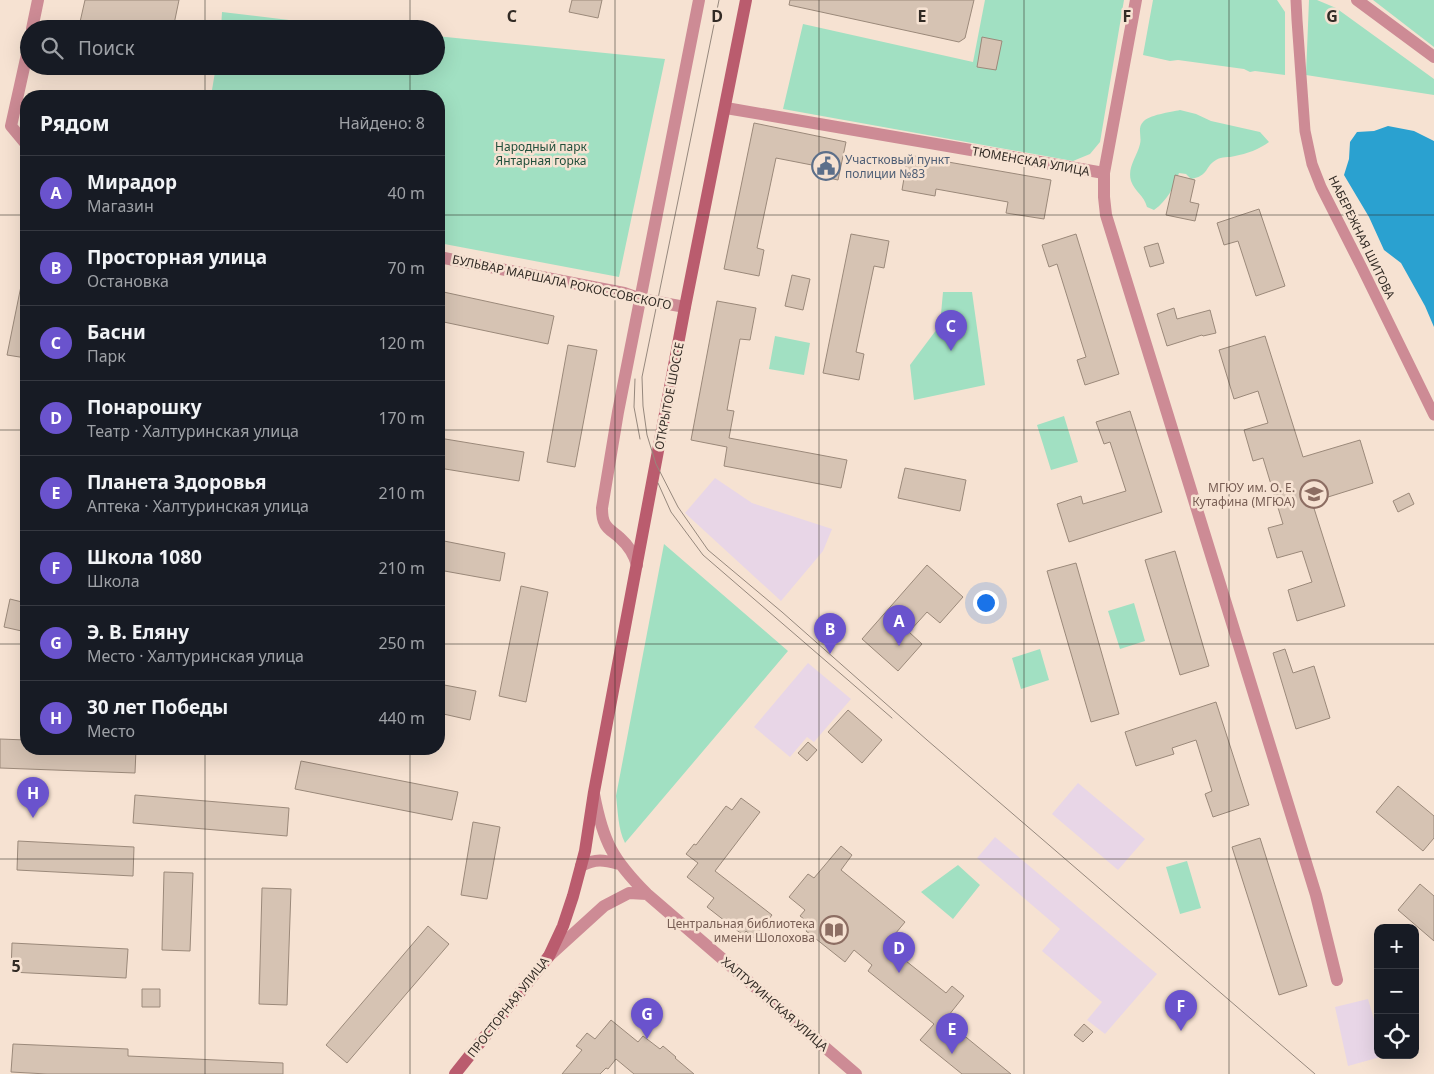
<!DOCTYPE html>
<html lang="ru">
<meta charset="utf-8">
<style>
body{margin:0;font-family:"Noto Sans",sans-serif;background:#242831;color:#f1f3f6}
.controls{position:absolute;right:15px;bottom:15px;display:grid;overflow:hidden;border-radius:10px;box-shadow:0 5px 20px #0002}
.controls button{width:45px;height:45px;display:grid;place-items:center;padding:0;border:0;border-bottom:1px solid #363941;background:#171b24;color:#f1f3f6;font:25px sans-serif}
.you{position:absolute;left:985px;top:602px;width:18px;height:18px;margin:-12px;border:4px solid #fff;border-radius:50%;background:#1a73e8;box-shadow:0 0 0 8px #1a73e833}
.badge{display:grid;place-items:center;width:32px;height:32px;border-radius:50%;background:#6a53cd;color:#fff;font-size:16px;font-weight:700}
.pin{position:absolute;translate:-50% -41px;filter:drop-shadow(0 1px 2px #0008)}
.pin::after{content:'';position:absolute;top:26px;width:18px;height:15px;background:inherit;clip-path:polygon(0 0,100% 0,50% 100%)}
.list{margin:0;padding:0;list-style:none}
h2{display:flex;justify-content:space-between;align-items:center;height:65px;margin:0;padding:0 20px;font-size:21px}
h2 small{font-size:16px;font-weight:400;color:#9ea1a6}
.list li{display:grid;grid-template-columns:32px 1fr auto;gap:15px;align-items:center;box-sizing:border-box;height:75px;padding:0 20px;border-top:1px solid #363941}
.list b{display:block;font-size:19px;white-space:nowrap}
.list p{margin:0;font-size:16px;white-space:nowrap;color:#9ea1a6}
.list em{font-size:16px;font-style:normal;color:#9ea1a6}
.icon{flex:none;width:28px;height:28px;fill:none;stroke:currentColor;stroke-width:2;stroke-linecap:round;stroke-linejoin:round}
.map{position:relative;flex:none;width:1434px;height:1074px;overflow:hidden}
.search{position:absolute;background:#171b24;box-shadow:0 5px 20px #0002;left:20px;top:20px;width:425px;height:55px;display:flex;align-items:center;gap:12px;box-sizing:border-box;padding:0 18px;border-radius:28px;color:#9ea1a6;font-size:19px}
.panel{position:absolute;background:#171b24;box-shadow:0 5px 20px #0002;left:20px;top:90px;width:425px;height:665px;border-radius:20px}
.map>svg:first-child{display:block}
.industrial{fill:#e8d6e7}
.green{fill:#a1e0c2}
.water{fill:#2aa1d0}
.building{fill:#d6c3b3;stroke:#9b897a}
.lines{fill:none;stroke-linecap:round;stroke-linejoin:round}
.pedestrian{stroke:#cd8b95;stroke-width:11}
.minor{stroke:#cd8b95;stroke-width:12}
.tertiary{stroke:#cd8b95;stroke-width:12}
.secondary{stroke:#ba5c6e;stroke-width:12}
.tram{stroke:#96887d;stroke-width:1}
.grid{fill:none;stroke:#322b25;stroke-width:1;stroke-opacity:0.55}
.labels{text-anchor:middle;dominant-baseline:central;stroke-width:5;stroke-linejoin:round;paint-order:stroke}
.park-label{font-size:12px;fill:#214f3b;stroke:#f6e2d2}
.service-label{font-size:12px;fill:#4e5e75;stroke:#f6e2d2;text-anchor:start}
.street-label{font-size:12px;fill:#322b25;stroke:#f6e2d2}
.education-label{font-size:12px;fill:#785e54;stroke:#f6e2d2;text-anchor:end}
.grid-label{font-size:16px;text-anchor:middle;font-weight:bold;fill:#322b25;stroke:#f6e2d2;stroke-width:5;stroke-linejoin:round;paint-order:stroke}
</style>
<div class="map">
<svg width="1434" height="1074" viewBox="0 0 1434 1074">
<rect width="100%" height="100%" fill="#f6e2d2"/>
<!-- industrial -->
<path class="industrial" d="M715 478 752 503 832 529 823 551 781 601 685 513Z
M808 663 851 699 814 742 807 737 790 757 754 727Z
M1078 783 1145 839 1118 870 1052 814Z
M995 837 1157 974 1105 1034 1087 1020 1102 1002 1042 951 1060 929 977 858Z
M1368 999 1378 1033V1055L1384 1056 1348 1066 1335 1007Z"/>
<!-- green -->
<path class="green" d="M985 0H1124L1100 142 1090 154 1073 161 783 109 803 24 973 62Z
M1153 0H1277L1285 12V75L1255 71 1250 72 1244 69 1178 60 1170 61 1143 55Z
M1309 0H1317L1336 8 1434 79V95L1306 75Z
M1373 0H1434V47Z
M222 12 363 29H221Z
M436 36 665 59 619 277 439 243V96H211L216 66H436Z
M1180 110 1196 114 1211 121 1260 132 1269 142C1260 149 1246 154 1235 156 1229 158 1222 156 1216 160 1205 166 1209 176 1191 179L1186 174 1179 173C1173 188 1168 200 1154 210L1147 207C1144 195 1135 192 1131 181 1127 167 1137 157 1140 144 1142 137 1137 128 1143 122 1148 115 1171 112 1180 110Z
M943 292H972L985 385 914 400 910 365 940 325Z
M775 336 810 343 804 375 769 369Z
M1064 416 1078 462 1051 470 1037 425Z
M664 544 788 651 625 843C618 829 618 812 616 796Z
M1134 603 1145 641 1120 649 1108 611Z
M1040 649 1049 680 1021 689 1012 658Z
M1187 861 1201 908 1180 914 1166 867Z
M958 865 980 885 953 919 921 892Z"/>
<!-- water -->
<path class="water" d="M1388 126 1414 131 1434 141V327L1425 306 1401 263 1384 250 1369 217 1344 175 1349 159 1350 142 1357 132 1374 131Z"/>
<!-- building -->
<path class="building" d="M85 0H179L173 29H118L80 22Z
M572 0H602L598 18 569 12Z
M790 0H974L965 38 959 42 789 5Z
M982 37 1002 41 996 70 977 67Z
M754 123 846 142 838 180 815 175 817 166 776 158 757 248 764 250 759 276 724 269Z
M908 155 1051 180 1044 219 1006 213 1008 202 936 189 935 196 902 190Z
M1175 175 1195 180 1190 202 1199 204 1195 221 1166 215Z
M1259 209 1285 286 1256 296 1238 241 1224 245 1217 223Z
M851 234 889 241 884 268 874 266 856 352 864 354 859 380 823 373Z
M1076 234 1119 374 1085 385 1077 360 1086 357 1057 264 1049 267 1042 245Z
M1158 243 1164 263 1150 267 1144 247Z
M792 275 810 279 803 310 785 306Z
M21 286H26V358L7 355Z
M439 291 554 316 548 344 439 321Z
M717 301 756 308 750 340 740 339 727 410 734 411 729 438 847 460 841 488 724 466 727 447 691 440Z
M1174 308 1177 319 1210 310 1216 333 1203 336 1202 335 1167 346 1157 314Z
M1265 336 1303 457 1360 440 1373 483 1312 502 1345 606 1297 621 1288 590 1312 582 1302 551 1277 558 1268 528 1283 524 1263 458 1253 461 1244 430 1268 423 1258 391 1234 399 1219 350Z
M568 345 597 350 575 467 547 462Z
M1130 411 1162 512 1069 542 1057 504 1081 496 1083 504 1126 491 1110 442 1104 444 1096 422Z
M439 438 524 452 519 481 439 468Z
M905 468 966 480 960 511 898 498Z
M1409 493 1414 504 1398 512 1393 501Z
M439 540 505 553 500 581 439 570Z
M1175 551 1209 666 1180 675 1145 560Z
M1076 563 1119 714 1091 722 1047 571Z
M927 565 963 597 940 623 927 612 909 632 922 644 898 671 862 639Z
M521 586 548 592 526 702 499 696Z
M10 599 26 603V632L4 627Z
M1285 649 1293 673 1314 666 1330 718 1296 729 1273 653Z
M439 684 476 691 470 720 439 713Z
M1216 702 1249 805 1213 817 1205 794 1212 791 1196 740 1172 748 1174 754 1136 766 1125 732Z
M848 710 882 740 862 763 828 732Z
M0 739 26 740V749H136L135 773 0 768Z
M808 742 817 750 807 761 798 753Z
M301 761 458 792 452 820 295 789Z
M1398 786 1434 816V838L1423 851 1376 812Z
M135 795 289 808 287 836 133 823Z
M741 798 760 812 715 871 772 915 754 938 746 931 743 935 707 907 714 898 687 877 698 863 686 854 694 844 696 845 726 806 732 810Z
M473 822 500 827 487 899 461 895Z
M1260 838 1307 986 1279 995 1232 847Z
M18 841 134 847 133 876 17 870Z
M841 846 852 855 841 870 905 922 886 945 946 993 952 986 964 996 945 1020 1011 1074H962L920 1040 934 1024 868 971 872 965 854 950 845 962 806 931 811 924 800 916 805 910 789 897 808 874 814 878Z
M164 872 193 873 190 951 162 950Z
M1420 884 1434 896V941L1398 910Z
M262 888 291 889 287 1005 259 1004Z
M428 926 449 944 347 1063 326 1045Z
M12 943 128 949 126 978 11 972Z
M142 989H160V1007H142Z
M611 1020 638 1042 643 1036 660 1049 663 1046 676 1057 675 1058 694 1074H634L616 1059 608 1069 606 1068 600 1074H562L582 1050 576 1046 587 1033 595 1039Z
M1084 1024 1093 1032 1083 1042 1074 1035Z
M13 1044 128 1049V1056L283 1063V1074H47L11 1072Z"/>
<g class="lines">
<!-- pedestrian -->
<path class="pedestrian" d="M1296 0 1297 20 1305 131 1312 164 1321 187 1362 268 1434 415"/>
<!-- minor -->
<path class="minor" d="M1136 0 1104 173V197L1106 215 1316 895 1337 980
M1357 0 1434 57
M726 108 1104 173
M637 565C634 554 629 546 620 538 615 533 608 530 605 524 602 519 602 513 602 508L618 412 699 0"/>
<!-- tertiary -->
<path class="tertiary" d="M32 29 38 0
M26 144 11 126 29 45
M439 257 624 293 641 299 685 307
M594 794C603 842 613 860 647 894L856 1074
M581 866C596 858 604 860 619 864
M549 956 604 906 629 893 647 894"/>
<!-- secondary -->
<path class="secondary" d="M455 1074 549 956 563 926 573 896 585 851 594 792 685 307 746 0"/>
<!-- tram -->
<path class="tram" d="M719 0 642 377 643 406 647 435 656 464 678 507 708 550 782 612 927 740 1315 1074
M635 379 634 407 640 439
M658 483 671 512 703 555 892 718"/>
</g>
<!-- grid -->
<path class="grid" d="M205 0V29M410 0V29M615 0V1074M819 0V1074M1024 0V1074M1229 0V1074M205 66V96M410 66V96M0 215H26M439 215H1434M0 430H26M439 430H1434M0 644H26M439 644H1434M205 749V1074M410 749V1074M0 859H1434"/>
<!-- icons -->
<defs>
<symbol id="civic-ring" viewBox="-11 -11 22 22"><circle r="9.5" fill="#f6e2d2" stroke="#5c6f8a" stroke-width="1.5"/><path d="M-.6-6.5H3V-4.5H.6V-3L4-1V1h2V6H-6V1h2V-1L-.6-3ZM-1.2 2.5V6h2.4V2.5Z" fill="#5c6f8a"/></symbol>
<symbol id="university-ring" viewBox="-11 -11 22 22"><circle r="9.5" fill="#f6e2d2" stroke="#8d6e63" stroke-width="1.5"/><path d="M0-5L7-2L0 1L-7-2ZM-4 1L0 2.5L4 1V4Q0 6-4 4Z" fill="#8d6e63"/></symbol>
<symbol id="library-ring" viewBox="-11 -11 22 22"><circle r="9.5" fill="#f6e2d2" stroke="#8d6e63" stroke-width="1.5"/><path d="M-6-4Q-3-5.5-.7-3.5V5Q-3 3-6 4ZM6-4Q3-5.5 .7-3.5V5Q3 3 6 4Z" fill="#8d6e63"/></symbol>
</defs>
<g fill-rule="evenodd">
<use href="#civic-ring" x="810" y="150" width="32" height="32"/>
<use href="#university-ring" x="1298" y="478" width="32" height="32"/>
<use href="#library-ring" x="818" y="914" width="32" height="32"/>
</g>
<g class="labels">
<!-- park labels -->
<g class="park-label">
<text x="541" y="146">Народный парк<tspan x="541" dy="14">Янтарная горка</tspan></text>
</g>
<!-- service labels -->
<g class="service-label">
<text x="845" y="159">Участковый пункт<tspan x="845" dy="14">полиции №83</tspan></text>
</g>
<!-- street labels -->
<g class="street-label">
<text transform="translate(1031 161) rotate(10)">ТЮМЕНСКАЯ УЛИЦА</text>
<text transform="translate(1362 237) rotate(64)">НАБЕРЕЖНАЯ ШИТОВА</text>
<text transform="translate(562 282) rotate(12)">БУЛЬВАР МАРШАЛА РОКОССОВСКОГО</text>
<text transform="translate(669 396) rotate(-79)">ОТКРЫТОЕ ШОССЕ</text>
<text transform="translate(775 1004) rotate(41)">ХАЛТУРИНСКАЯ УЛИЦА</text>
<text transform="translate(508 1007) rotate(-52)">ПРОСТОРНАЯ УЛИЦА</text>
</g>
<!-- education labels -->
<g class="education-label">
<text x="1295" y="487">МГЮУ им. О. Е.<tspan x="1295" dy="14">Кутафина (МГЮА)</tspan></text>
<text x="815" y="923">Центральная библиотека<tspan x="815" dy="14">имени Шолохова</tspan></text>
</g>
</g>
<g class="grid-label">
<text x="512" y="22">C</text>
<text x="717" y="22">D</text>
<text x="922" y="22">E</text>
<text x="1127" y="22">F</text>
<text x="1332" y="22">G</text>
<text x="16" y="972">5</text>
</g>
</svg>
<div class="controls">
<button>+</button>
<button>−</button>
<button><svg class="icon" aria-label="locate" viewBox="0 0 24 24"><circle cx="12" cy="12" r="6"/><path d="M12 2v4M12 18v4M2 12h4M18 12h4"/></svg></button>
</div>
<div class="you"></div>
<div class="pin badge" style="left:899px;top:646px">A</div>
<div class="pin badge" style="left:830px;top:654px">B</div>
<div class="pin badge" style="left:951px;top:351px">C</div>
<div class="pin badge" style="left:899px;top:973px">D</div>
<div class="pin badge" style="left:952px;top:1054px">E</div>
<div class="pin badge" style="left:1181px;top:1031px">F</div>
<div class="pin badge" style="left:647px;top:1039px">G</div>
<div class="pin badge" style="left:33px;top:818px">H</div>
<div class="search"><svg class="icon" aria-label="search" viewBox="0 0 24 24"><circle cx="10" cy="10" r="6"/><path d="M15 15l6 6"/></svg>Поиск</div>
<section class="panel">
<h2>Рядом<small>Найдено: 8</small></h2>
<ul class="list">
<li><span class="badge">A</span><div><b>Мирадор</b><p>Магазин</p></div><em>40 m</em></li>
<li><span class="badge">B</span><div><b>Просторная улица</b><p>Остановка</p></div><em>70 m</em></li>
<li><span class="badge">C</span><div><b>Басни</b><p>Парк</p></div><em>120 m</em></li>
<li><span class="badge">D</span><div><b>Понарошку</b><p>Театр · Халтуринская улица</p></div><em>170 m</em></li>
<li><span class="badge">E</span><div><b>Планета Здоровья</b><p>Аптека · Халтуринская улица</p></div><em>210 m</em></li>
<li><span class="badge">F</span><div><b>Школа 1080</b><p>Школа</p></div><em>210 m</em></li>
<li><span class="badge">G</span><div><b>Э. В. Еляну</b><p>Место · Халтуринская улица</p></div><em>250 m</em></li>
<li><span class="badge">H</span><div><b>30 лет Победы</b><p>Место</p></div><em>440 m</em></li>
</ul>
</section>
</div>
